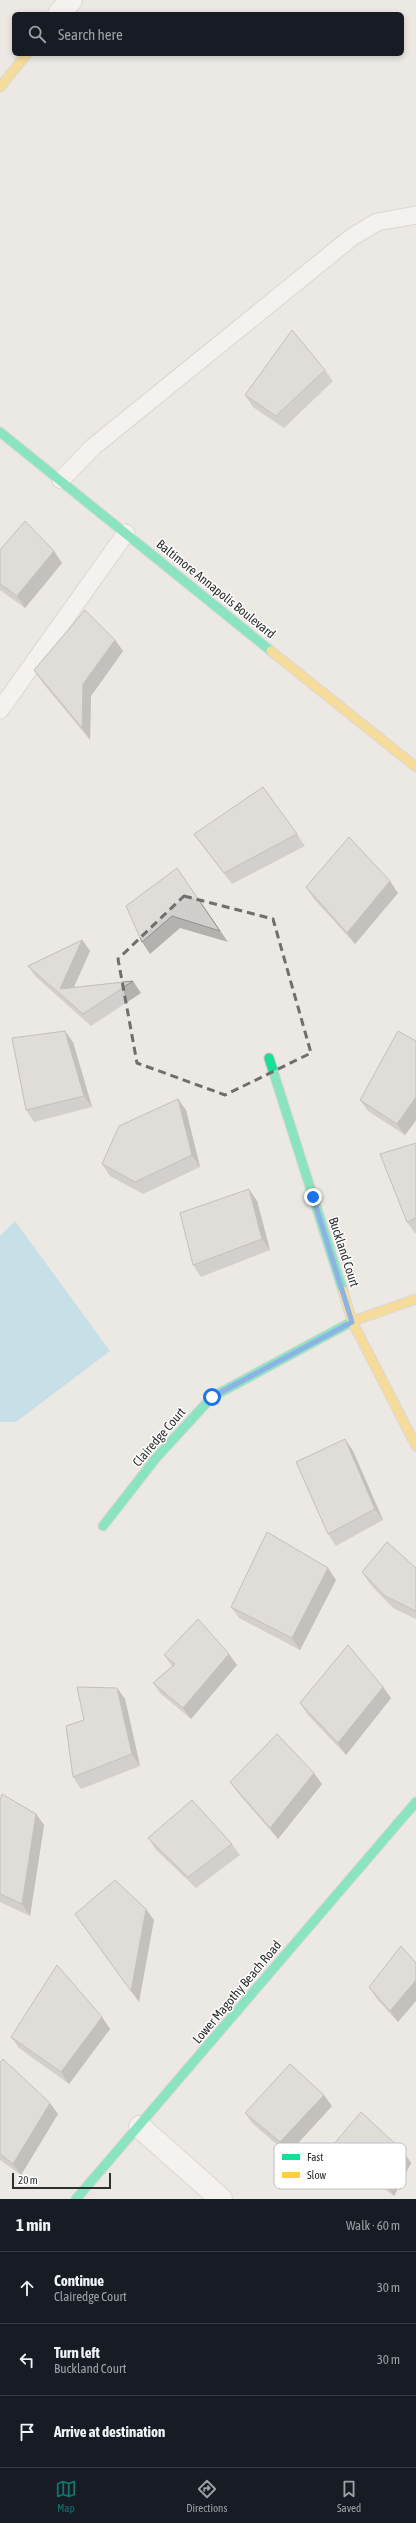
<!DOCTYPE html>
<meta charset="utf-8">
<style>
body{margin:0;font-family:"Asap Condensed",sans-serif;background:#20242c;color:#f1f3f6}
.scale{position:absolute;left:12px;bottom:10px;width:99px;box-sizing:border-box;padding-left:4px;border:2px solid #2e2e2e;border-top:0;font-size:11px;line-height:14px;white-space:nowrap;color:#2e2e2e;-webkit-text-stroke:3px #fff;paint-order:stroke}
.stop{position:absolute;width:12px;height:12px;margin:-9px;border:3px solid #1a73e8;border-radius:50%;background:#fff}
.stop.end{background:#1a73e8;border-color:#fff;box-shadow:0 1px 4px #0008}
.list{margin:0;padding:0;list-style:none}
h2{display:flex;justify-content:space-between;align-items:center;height:52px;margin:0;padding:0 16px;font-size:17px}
h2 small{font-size:13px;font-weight:400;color:#9ea1a6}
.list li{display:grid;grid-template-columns:26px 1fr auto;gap:12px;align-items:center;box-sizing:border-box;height:72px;padding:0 16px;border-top:1px solid #363941}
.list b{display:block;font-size:15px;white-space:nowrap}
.list p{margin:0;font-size:13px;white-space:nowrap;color:#9ea1a6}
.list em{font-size:13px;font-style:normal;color:#9ea1a6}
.icon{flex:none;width:22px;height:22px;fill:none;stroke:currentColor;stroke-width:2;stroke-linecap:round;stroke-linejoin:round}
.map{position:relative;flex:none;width:416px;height:2199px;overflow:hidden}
.search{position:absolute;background:#171b24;box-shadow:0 2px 6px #0003;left:12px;right:12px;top:12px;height:44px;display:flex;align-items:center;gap:10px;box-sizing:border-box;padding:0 14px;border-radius:6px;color:#9ea1a6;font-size:15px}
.sheet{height:268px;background:#171b24}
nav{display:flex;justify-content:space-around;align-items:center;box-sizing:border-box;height:56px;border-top:1px solid #363941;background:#171b24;font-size:11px;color:#9ea1a6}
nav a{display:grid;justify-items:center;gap:2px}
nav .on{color:#0f766e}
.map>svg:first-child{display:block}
.water{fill:#99d6ec}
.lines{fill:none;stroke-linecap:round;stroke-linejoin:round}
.lane-casing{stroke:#c5c4c5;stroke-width:19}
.street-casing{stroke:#c5c4c5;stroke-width:24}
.fast-casing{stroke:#c5c4c5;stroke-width:11}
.slow-casing{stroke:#c5c4c5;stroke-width:11}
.lane{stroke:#fcfcfb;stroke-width:17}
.street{stroke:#fcfcfb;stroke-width:22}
.fast{stroke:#16e098;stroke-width:9}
.slow{stroke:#ffcf43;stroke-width:9}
.wall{fill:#b4b1af}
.shaded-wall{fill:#92908e}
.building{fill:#d1cecb;stroke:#92908e}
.route{stroke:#1a73e8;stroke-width:5}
.marked{fill:none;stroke:#706f6e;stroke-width:3;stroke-dasharray:8 5;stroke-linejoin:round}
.labels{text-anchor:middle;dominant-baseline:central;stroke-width:3;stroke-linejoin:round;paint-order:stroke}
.street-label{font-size:13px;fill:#2e2e2e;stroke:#fff}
.key{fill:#fff;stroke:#c0c0c0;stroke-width:1}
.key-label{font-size:11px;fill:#2e2e2e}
</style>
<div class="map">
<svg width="416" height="2199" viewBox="0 0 416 2199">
<rect width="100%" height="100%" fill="#ece8e4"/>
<!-- water -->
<path class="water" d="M15 1221 110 1351 16 1422H0V1236Z"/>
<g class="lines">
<defs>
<path id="lane" d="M61 480 93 447 352 237 377 222 416 215
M0 710 126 533"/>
<path id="street" d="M59 14 71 0
M140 2127 221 2199"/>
<path id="fast" d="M0 432 271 651
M269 1058 343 1291
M103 1526 156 1458 212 1397 353 1321
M76 2199 416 1802"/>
<path id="slow" d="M0 87 27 54
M271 651 416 767
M343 1291 352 1321 416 1446
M353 1321 416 1299"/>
</defs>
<!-- lane casing -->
<use href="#lane" class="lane-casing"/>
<!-- street casing -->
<use href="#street" class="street-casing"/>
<!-- fast casing -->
<use href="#fast" class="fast-casing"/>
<!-- slow casing -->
<use href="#slow" class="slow-casing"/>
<!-- lane -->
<use href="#lane" class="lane"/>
<!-- street -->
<use href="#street" class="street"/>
<!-- fast -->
<use href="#fast" class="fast"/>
<!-- slow -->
<use href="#slow" class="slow"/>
</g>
<!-- wall -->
<path class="wall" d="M325 370 333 381 284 428 253 407 245 395Z
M0 550 62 563 25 608 0 590Z
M115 640 123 651 91 696 90 740 42 682 34 670Z
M194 834H297L305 846 232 884 202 845Z
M177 868 228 942 180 928 150 954 142 942Z
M306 887 398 893 355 944 314 899Z
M82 940 90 951 74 987 133 981 141 993 91 1026 36 977 28 966Z
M416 1041V1120L405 1135 368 1111 360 1100Z
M73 1042 92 1107 34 1122 26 1110Z
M186 1110 200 1167 143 1194 110 1176 102 1164Z
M416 1143V1233H415L407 1222Z
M257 1201 270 1250 201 1277 193 1265Z
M345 1439 353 1451 383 1520 336 1546 328 1534Z
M416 1568V1619L393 1608 370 1584 362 1572Z
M336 1580 300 1650 239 1618 231 1607Z
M164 1655 237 1665 191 1719 161 1694 153 1683 172 1666Z
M383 1687 391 1698 346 1755 308 1715 300 1703Z
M117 1688 125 1699 140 1766 81 1789 73 1777 84 1720Z
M230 1782 322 1784 278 1839 238 1793Z
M0 1801 36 1814 44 1825 30 1916 0 1902Z
M148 1838 232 1844 240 1855 196 1888 156 1850Z
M416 1963 398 2022 377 1999 369 1987Z
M102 2017 110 2029 69 2084 19 2048 11 2037Z
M0 2063 58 2114 21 2175 0 2160Z
M332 2106 288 2154 253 2124 245 2113Z
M333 2145 403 2151 411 2163 394 2196 341 2156Z"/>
<!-- shaded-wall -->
<path class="shaded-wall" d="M54 551 62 563 25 608 17 596Z
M115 640 123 651 91 696 90 740 82 728 83 684Z
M390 881 398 893 355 944 347 933Z
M82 940 90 951 68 1000 60 989Z
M65 1031 73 1042 92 1107 84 1096Z
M416 1097V1120L405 1135 397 1124Z
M178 1099 186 1110 200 1167 192 1155Z
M249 1189 257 1201 270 1250 262 1239Z
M345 1439 353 1451 383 1520 375 1509Z
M328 1568 336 1580 300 1650 292 1638Z
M229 1654 237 1665 191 1719 183 1708Z
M383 1687 391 1698 346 1755 338 1743Z
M117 1688 125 1699 140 1766 132 1754Z
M314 1773 322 1784 278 1839 270 1828Z
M36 1814 44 1825 30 1916 22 1904Z
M146 1909 154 1920 139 2002 131 1991Z
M416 1980V2001L398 2022 390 2011Z
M102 2017 110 2029 69 2084 61 2072Z
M324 2095 332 2106 288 2154 280 2142Z
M50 2103 58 2114 21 2175 13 2164Z
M403 2151 411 2163 394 2196 386 2184Z"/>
<!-- building -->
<path class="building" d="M292 330 325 370 276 416 245 395Z
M25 521 54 551 17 596 0 584V550Z
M85 610 115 640 83 684 82 728 34 670Z
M263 787 297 834 224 873 194 834Z
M349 837 390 881 347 933 306 887Z
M177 868 220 931 172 916 142 942 126 906Z
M82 940 60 989 133 981 83 1014 28 966Z
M65 1031 84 1096 26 1110 12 1038Z
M398 1031 416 1041V1097L397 1124 360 1100Z
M178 1099 192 1155 135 1182 102 1164 119 1126Z
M416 1143V1218L407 1222 380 1154Z
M249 1189 262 1239 193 1265 180 1213Z
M345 1439 375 1509 328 1534 296 1462Z
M267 1532 328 1568 292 1638 231 1607Z
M387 1542 416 1568V1611L385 1596 362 1572Z
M198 1619 229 1654 183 1708 153 1683 175 1664 164 1655Z
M348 1645 383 1687 338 1743 300 1703Z
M77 1687 117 1688 132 1754 73 1777 66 1726 84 1720Z
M277 1734 314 1773 270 1828 230 1782Z
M2 1794 36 1814 22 1904 0 1894V1801Z
M192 1800 232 1844 188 1877 148 1838Z
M115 1880 146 1909 131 1991 75 1914Z
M401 1946 416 1963V1980L390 2011 369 1987Z
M57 1965 102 2017 61 2072 11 2037Z
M3 2059 50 2103 13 2164 0 2154V2063Z
M290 2064 324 2095 280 2142 245 2113Z
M361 2112 403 2151 386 2184 333 2145Z"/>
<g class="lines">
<!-- route -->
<path class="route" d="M212 1397 352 1322 313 1197"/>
</g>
<!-- marked area -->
<path d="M0 0H416V2199H0ZM184 896 273 919 311 1053 225 1095 137 1063 118 959Z" fill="#ece8e4" fill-opacity=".55" fill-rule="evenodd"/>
<path class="marked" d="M184 896 273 919 311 1053 225 1095 137 1063 118 959Z"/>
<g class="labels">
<!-- street labels -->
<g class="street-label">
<text transform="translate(216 589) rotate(39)">Baltimore Annapolis Boulevard</text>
<text transform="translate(344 1252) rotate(72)">Buckland Court</text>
<text transform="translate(159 1437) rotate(-49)">Clairedge Court</text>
<text transform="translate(237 1992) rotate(-50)">Lower Magothy Beach Road</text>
</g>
</g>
<!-- legend -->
<rect x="274" y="2143" width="132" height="46" rx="6" class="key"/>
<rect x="282" y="2154" width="18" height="6" fill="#16e098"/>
<rect x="282" y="2172" width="18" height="6" fill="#ffcf43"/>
<g class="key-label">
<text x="307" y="2161">Fast</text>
<text x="307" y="2179">Slow</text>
</g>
</svg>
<div class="scale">20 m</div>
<div class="stop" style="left:212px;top:1397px"></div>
<div class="stop end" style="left:313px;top:1197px"></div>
<div class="search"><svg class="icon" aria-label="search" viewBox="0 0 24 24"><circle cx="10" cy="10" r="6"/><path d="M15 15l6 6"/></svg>Search here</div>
</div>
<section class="sheet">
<h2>1 min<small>Walk · 60 m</small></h2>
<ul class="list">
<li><svg class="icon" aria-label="ahead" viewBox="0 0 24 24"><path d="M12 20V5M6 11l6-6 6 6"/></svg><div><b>Continue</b><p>Clairedge Court</p></div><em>30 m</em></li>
<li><svg class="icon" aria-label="left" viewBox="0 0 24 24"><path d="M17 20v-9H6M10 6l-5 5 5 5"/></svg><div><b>Turn left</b><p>Buckland Court</p></div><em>30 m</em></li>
<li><svg class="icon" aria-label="arrive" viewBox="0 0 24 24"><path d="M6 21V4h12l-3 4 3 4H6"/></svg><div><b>Arrive at destination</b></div></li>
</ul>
</section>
<nav>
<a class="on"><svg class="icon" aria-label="map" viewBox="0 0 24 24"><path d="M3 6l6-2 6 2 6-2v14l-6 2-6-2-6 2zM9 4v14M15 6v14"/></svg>Map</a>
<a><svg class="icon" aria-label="directions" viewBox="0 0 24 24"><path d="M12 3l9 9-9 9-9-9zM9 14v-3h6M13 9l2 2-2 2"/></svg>Directions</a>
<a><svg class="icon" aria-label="saved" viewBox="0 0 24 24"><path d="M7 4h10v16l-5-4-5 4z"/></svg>Saved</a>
</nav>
